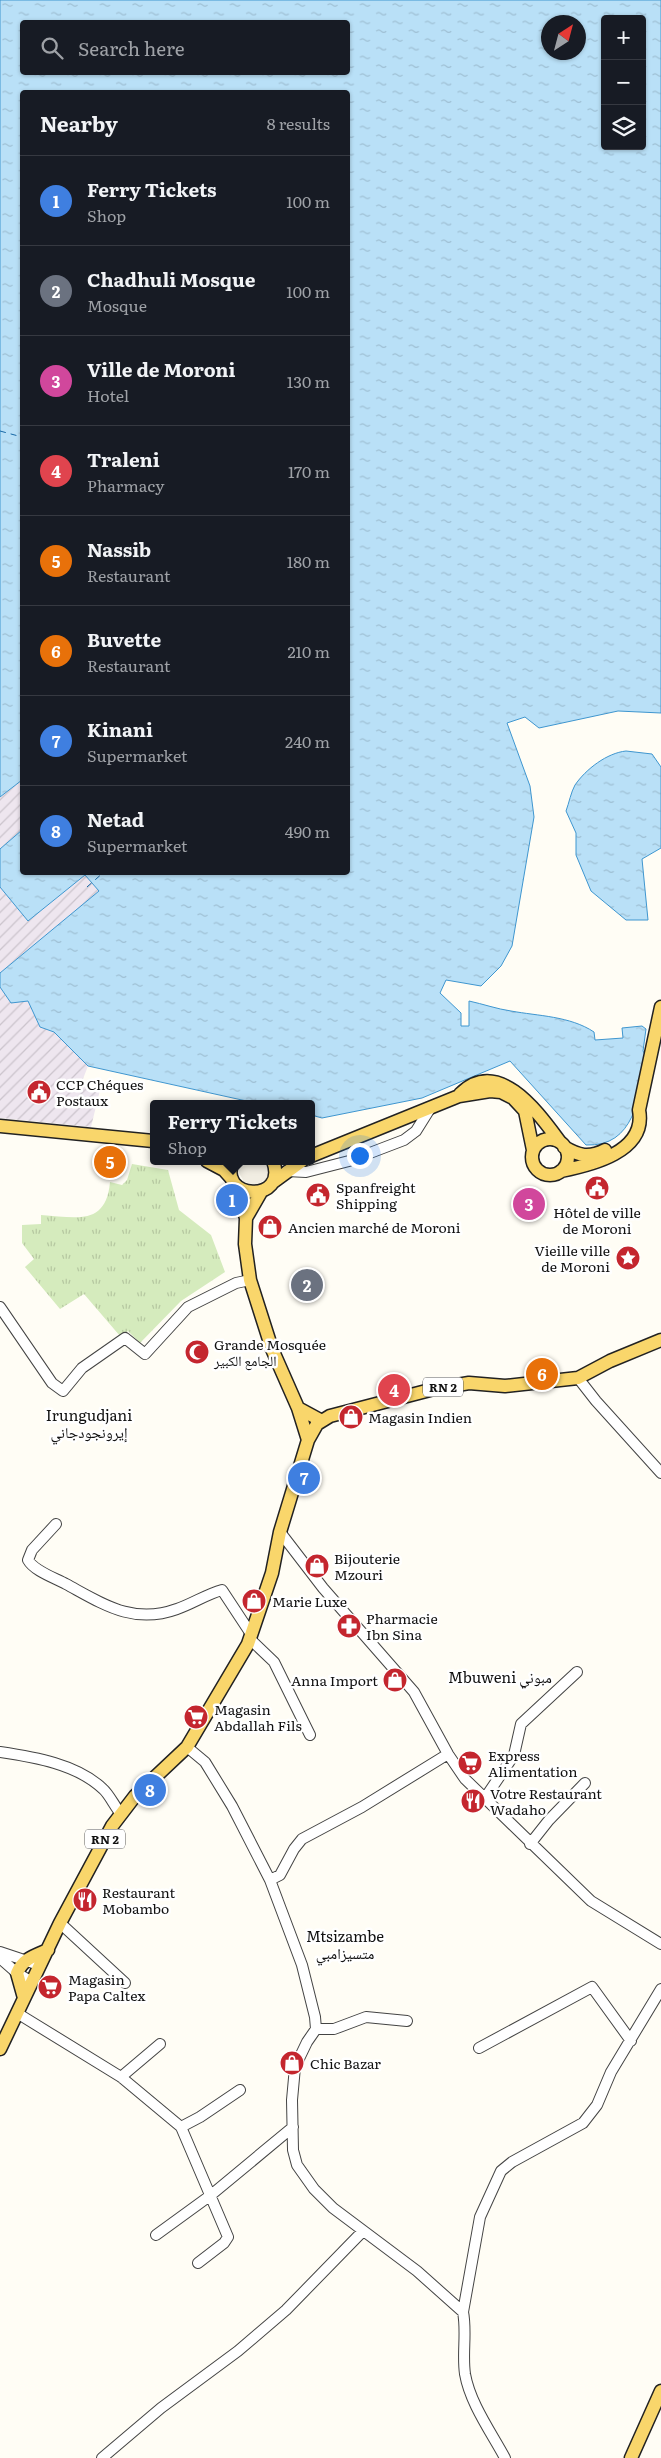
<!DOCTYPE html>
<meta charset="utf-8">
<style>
body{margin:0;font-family:Literata,"Noto Naskh Arabic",serif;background:#242831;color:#f1f3f6}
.controls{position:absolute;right:15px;top:15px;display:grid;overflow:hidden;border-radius:5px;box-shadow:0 1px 4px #0004}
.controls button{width:45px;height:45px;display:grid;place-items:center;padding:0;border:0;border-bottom:1px solid #363941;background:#171b24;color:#f1f3f6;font:25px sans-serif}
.compass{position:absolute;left:541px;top:15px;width:45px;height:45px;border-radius:50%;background:#171b24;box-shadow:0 1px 4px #0004;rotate:36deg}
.you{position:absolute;left:359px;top:1155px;width:18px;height:18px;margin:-12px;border:4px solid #fff;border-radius:50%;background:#1a73e8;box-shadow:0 0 0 8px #1a73e833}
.badge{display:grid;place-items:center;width:32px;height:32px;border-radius:50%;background:#b45309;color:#fff;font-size:16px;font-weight:700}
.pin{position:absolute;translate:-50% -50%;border:2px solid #fff;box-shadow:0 1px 5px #0006}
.popup{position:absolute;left:150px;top:1100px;width:165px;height:65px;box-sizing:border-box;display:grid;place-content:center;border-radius:5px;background:#171b24;filter:drop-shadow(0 1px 4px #0005);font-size:16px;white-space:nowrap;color:#9ea1a6}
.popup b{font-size:19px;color:#f1f3f6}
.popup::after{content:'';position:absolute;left:50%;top:100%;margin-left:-10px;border:10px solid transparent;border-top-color:#171b24}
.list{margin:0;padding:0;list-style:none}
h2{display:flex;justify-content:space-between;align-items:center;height:65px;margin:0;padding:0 20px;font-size:21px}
h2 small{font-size:16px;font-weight:400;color:#9ea1a6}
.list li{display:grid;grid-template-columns:32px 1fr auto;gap:15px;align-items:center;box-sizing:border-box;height:90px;padding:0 20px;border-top:1px solid #363941}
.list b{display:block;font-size:19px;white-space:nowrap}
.list p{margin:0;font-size:16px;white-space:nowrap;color:#9ea1a6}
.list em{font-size:16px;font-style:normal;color:#9ea1a6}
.icon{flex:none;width:28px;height:28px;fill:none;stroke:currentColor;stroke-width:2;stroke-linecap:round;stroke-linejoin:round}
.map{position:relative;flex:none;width:661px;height:2458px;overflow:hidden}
.search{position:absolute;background:#171b24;box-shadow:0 1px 4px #0004;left:20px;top:20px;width:330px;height:55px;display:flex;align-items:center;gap:12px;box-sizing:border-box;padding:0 18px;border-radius:5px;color:#9ea1a6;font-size:19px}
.panel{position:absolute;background:#171b24;box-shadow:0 1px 4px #0004;left:20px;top:90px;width:330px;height:785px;border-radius:5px}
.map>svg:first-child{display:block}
.industrial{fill:url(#industrial-furrows)}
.grass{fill:url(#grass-tufts)}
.plaza{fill:#f1ede2}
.water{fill:url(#water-ripples);stroke:#3f96cf;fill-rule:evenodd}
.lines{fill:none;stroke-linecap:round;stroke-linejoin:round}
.ferry{stroke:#1768a6;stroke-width:1;stroke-dasharray:6 5;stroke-linecap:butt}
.minor-casing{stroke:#444;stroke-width:12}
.major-casing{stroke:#222;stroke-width:15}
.minor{stroke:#fff;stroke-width:10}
.major{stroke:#f9d66b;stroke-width:12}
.labels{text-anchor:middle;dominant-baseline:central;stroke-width:5;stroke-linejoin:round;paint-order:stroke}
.shield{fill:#fff;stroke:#585858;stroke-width:1}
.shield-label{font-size:12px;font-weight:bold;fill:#111}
.poi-label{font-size:14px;fill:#111;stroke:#fff;text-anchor:start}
.neighbourhood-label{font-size:15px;fill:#111;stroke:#fff}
</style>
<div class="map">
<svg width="661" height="2458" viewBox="0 0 661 2458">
<defs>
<pattern id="industrial-furrows" width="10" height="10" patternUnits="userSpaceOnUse" patternTransform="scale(1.25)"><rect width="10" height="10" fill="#eee6ef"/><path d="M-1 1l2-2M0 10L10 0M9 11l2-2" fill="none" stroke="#cbc4cc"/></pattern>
<pattern id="grass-tufts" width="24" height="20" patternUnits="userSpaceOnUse" patternTransform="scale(1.25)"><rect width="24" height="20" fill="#d5ebbd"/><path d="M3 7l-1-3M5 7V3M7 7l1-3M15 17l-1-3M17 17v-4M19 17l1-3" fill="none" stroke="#b6c8a1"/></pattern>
<pattern id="water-ripples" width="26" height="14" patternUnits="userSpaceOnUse" patternTransform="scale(1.25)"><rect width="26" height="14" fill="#b9e0f7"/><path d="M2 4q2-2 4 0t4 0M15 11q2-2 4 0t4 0" fill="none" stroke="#9ebfd3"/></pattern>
</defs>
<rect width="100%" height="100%" fill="#fffdf5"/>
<!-- industrial -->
<path class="industrial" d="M22 780V830L0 849V797Z
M85 875 100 891 0 973V887L28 921Z
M0 987 11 1002 28 1000 40 1027 54 1032 88 1066 81 1084 100 1090 91 1127 0 1118Z"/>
<!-- grass -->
<path class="grass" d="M132 1164 168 1170 179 1210 211 1235 225 1272 181 1301 140 1343 128 1331 120 1336 84 1294 60 1309 25 1267 34 1259 22 1243V1225L41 1224V1215C75 1217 106 1227 110 1182L122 1185 127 1180Z"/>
<!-- plaza -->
<path class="plaza" d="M241 1161H267L270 1174 268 1178 257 1185 244 1182 238 1171Z"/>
<!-- water -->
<path class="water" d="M0 0H661V713L618 711 539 728 525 717 507 723 530 786 534 817 512 946 501 966 481 986 446 980 440 993 461 1013V1026H469V1001C483 1004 497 1009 511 1011 538 1016 570 1016 594 1032L595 1040 623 1038 622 1028 642 1026 646 1029 643 1051 648 1060C638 1097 635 1147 586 1145L510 1061 422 1098 322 1118 311 1115V1104H260L88 1066 54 1032 40 1027 28 1001 11 1003 0 987V973L99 891 85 875 28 921 0 887V849L22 830V872H348V92H22V780L0 797ZM605 19H642V146H605ZM22 22H348V72H22ZM548 22H578V52H548Z
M626 751 652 754 661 767V848L642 859 648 920H626L591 891 576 855V833L566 811C569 803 571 792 575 785 586 769 607 753 626 751Z"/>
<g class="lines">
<!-- ferry -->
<path class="ferry" d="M0 431 22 437
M87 887 104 872"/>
<defs>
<path id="minor" d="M287 1171 306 1172 349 1161 404 1140 416 1131 431 1107
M0 1307 52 1383 63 1391 82 1368 125 1338 145 1354 188 1307 236 1283 250 1280
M578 1378 596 1401 661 1473
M56 1524 32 1550 28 1560C34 1571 55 1578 66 1584 103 1604 133 1625 177 1609 192 1604 207 1594 222 1590L251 1634
M280 1532 323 1588 414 1692 448 1754 465 1779 591 1901 661 1944
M250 1639 274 1662 310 1735
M187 1747 205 1762 232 1806 270 1880 302 1965 315 2017 316 2029 307 2042 295 2067 292 2100 293 2150 297 2165 314 2189 333 2208 417 2271 463 2312
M0 1752C34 1757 77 1764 103 1789 109 1794 115 1807 121 1814
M485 1798 514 1755 521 1724 577 1672
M530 1844 549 1820 585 1783
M270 1880 280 1875 294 1849 302 1839 362 1807 448 1754
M60 1923 125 1983
M0 1952 33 1963
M0 1958 17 1973 32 1982
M17 2013 121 2077 181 2127 200 2117 240 2090
M316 2029H334L366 2017 407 2021
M479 2048 592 1987 631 2041
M121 2077 160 2044
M181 2127 228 2237 224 2243 198 2263
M156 2235 211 2195 293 2127
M102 2458 161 2408 238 2351 286 2310 363 2231
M505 2458C491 2432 470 2403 465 2374 462 2353 467 2332 463 2312L480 2217 501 2171 512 2162 583 2123 597 2105 611 2072 661 1989"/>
<path id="major" d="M460 1094C499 1056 539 1114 560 1142
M0 1126 153 1141
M532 1157a18 18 0 1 1 36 0a18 18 0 1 1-36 0Z
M564 1147C579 1156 589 1158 605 1150
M311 1156 459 1096 490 1091 501 1092 513 1098 525 1111 533 1150
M207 1161 224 1170 232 1179
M233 1161C216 1200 289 1204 273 1161
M561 1171C591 1165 647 1152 639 1110L661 1007
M272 1183 302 1161
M236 1185 246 1218 245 1244 250 1280 272 1349 298 1408 308 1440
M246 1218 261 1192
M298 1408 322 1421
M24 1998 17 1973C23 1959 34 1956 48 1950
M0 2049 60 1923 112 1826 135 1796 187 1747 248 1644 272 1573 280 1532 308 1440 317 1424 330 1416 434 1389 469 1383 505 1386 578 1378 610 1361 661 1340
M631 2458 661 2391"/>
</defs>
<!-- minor casing -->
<use href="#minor" class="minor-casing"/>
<!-- major casing -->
<use href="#major" class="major-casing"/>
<!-- minor -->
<use href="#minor" class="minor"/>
<!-- major -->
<use href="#major" class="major"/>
</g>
<!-- icons -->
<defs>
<symbol id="civic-disc" viewBox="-11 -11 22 22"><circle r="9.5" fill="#c4262e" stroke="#fff"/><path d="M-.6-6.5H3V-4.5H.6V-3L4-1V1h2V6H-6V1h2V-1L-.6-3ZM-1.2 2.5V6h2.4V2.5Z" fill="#fff"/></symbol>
<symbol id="shop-disc" viewBox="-11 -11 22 22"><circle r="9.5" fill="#c4262e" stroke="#fff"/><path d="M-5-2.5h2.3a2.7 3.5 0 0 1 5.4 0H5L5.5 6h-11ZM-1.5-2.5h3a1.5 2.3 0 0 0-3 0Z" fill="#fff"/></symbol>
<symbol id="sight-disc" viewBox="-11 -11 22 22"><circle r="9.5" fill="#c4262e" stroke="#fff"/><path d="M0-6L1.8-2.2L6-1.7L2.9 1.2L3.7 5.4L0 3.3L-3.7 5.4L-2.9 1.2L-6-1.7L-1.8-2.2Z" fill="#fff"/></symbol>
<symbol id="mosque-disc" viewBox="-11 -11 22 22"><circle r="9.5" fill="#c4262e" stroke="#fff"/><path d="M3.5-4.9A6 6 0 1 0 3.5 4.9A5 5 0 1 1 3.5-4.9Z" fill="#fff"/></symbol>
<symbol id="pharmacy-disc" viewBox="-11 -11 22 22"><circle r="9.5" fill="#c4262e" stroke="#fff"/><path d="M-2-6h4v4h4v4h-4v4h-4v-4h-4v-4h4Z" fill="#fff"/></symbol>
<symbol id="supermarket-disc" viewBox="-11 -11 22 22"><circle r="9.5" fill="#c4262e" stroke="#fff"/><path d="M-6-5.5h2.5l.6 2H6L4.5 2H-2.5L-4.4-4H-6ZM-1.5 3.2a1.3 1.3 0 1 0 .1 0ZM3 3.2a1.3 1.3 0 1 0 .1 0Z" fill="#fff"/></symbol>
<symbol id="restaurant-disc" viewBox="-11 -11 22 22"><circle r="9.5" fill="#c4262e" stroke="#fff"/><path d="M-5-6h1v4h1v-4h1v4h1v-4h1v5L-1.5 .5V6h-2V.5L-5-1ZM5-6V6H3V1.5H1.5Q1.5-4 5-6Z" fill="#fff"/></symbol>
</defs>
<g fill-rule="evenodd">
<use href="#civic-disc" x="25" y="1078" width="28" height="28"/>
<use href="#civic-disc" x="583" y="1174" width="28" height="28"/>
<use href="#civic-disc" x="304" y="1181" width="28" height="28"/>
<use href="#shop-disc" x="256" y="1213" width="28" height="28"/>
<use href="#sight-disc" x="614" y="1244" width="28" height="28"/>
<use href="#mosque-disc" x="183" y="1338" width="28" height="28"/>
<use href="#shop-disc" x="337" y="1403" width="28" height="28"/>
<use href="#shop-disc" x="303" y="1552" width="28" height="28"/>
<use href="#shop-disc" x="240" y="1587" width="28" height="28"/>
<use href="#pharmacy-disc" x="335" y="1612" width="28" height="28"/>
<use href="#shop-disc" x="381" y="1666" width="28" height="28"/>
<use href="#supermarket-disc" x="182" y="1703" width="28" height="28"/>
<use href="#supermarket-disc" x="456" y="1749" width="28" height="28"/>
<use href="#restaurant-disc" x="459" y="1787" width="28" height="28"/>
<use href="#restaurant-disc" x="71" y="1886" width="28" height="28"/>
<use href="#supermarket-disc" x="36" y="1973" width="28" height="28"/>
<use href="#shop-disc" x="278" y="2049" width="28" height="28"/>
</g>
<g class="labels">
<!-- shield labels -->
<g class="shield">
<rect x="423" y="1377.5" width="40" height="19" rx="4"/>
<rect x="85" y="1829.5" width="40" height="19" rx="4"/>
</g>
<g class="shield-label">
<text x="443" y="1387">RN 2</text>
<text x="105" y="1839">RN 2</text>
</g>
<!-- poi labels -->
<g class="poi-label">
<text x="56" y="1084">CCP Chéques<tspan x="56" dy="16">Postaux</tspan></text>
<text x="336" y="1187">Spanfreight<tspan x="336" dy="16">Shipping</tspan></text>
<text x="597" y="1212" text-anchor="middle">Hôtel de ville<tspan x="597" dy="16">de Moroni</tspan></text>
<text x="288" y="1227">Ancien marché de Moroni</text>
<text x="610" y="1250" text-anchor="end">Vieille ville<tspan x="610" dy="16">de Moroni</tspan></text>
<text x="214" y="1344">Grande Mosquée<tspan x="214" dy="16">الجامع الكبير</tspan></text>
<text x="368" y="1417">Magasin Indien</text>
<text x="334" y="1558">Bijouterie<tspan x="334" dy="16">Mzouri</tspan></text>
<text x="272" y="1601">Marie Luxe</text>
<text x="366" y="1618">Pharmacie<tspan x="366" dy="16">Ibn Sina</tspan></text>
<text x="378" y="1680" text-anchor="end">Anna Import</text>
<text x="214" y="1709">Magasin<tspan x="214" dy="16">Abdallah Fils</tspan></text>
<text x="488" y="1755">Express<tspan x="488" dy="16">Alimentation</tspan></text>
<text x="490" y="1793">Votre Restaurant<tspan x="490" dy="16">Wadaho</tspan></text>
<text x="102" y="1892">Restaurant<tspan x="102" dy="16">Mobambo</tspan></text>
<text x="68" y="1979">Magasin<tspan x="68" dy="16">Papa Caltex</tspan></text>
<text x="310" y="2063">Chic Bazar</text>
</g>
<!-- neighbourhood labels -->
<g class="neighbourhood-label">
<text x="89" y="1414">Irungudjani<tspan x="89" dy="17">إيرونجودجاني</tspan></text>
<text x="500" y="1676">Mbuweni مبوني</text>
<text x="345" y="1935">Mtsizambe<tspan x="345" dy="17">متسيزامبي</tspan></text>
</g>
</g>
</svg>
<div class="controls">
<button>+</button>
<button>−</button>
<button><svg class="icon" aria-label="layers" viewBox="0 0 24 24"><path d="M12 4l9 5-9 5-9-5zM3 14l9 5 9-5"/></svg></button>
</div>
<svg class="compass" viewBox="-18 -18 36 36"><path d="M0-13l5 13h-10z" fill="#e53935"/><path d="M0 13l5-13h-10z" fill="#9ea1a6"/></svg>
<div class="you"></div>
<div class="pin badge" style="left:232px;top:1200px;background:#3f7fe0">1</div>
<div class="popup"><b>Ferry Tickets</b>Shop</div>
<div class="pin badge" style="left:307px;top:1285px;background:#6b7280">2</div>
<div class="pin badge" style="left:529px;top:1204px;background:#d1479c">3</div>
<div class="pin badge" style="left:394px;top:1390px;background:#e0444e">4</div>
<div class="pin badge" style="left:110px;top:1162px;background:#e8710a">5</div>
<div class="pin badge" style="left:542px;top:1374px;background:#e8710a">6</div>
<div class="pin badge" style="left:304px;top:1478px;background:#3f7fe0">7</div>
<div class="pin badge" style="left:150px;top:1790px;background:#3f7fe0">8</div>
<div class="search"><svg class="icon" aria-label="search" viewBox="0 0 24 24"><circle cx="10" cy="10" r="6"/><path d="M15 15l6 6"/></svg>Search here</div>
<section class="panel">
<h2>Nearby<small>8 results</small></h2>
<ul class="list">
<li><span class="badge" style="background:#3f7fe0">1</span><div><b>Ferry Tickets</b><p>Shop</p></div><em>100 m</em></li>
<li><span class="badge" style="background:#6b7280">2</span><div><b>Chadhuli Mosque</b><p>Mosque</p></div><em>100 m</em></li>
<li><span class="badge" style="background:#d1479c">3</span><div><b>Ville de Moroni</b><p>Hotel</p></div><em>130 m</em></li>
<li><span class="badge" style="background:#e0444e">4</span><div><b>Traleni</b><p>Pharmacy</p></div><em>170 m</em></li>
<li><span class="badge" style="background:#e8710a">5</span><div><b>Nassib</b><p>Restaurant</p></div><em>180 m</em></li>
<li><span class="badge" style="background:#e8710a">6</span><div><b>Buvette</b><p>Restaurant</p></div><em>210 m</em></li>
<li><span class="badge" style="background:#3f7fe0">7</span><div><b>Kinani</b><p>Supermarket</p></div><em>240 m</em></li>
<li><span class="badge" style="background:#3f7fe0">8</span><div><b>Netad</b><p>Supermarket</p></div><em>490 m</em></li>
</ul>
</section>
</div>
